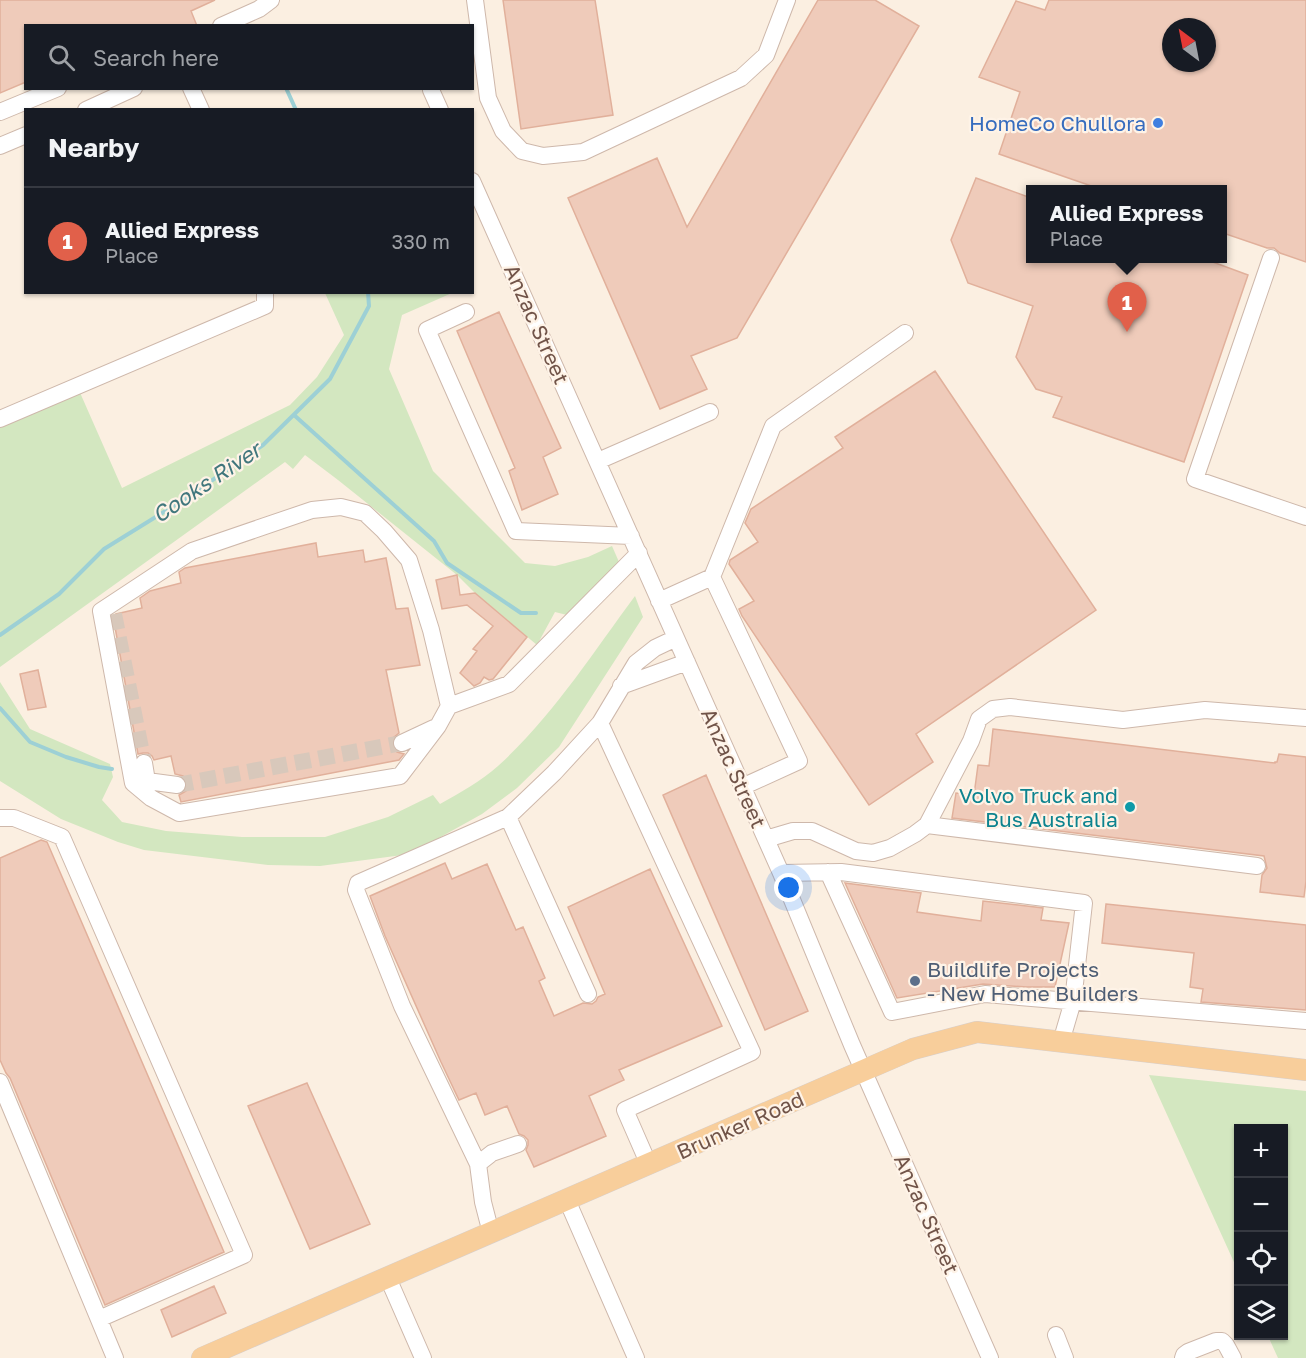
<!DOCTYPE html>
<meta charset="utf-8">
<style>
body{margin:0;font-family:"Golos Text",sans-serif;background:#242831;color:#f1f3f6}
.controls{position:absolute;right:18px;bottom:18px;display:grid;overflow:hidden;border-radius:0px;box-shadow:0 2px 4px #0004}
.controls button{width:54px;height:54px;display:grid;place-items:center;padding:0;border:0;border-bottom:2px solid #363941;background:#171b24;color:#f1f3f6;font:30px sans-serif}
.compass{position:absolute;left:1162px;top:18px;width:54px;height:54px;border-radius:50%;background:#171b24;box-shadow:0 2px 4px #0004;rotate:328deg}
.you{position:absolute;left:789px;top:888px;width:21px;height:21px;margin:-15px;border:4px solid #fff;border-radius:50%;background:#1a73e8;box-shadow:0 0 0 9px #1a73e833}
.badge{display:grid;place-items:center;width:39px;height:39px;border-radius:50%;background:#e1604a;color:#fff;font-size:20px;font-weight:700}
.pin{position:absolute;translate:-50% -50px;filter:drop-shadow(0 2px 3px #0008)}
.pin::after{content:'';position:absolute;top:32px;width:21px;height:18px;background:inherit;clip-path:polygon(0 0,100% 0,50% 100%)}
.popup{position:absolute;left:1026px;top:185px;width:201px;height:78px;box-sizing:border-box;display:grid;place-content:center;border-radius:0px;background:#171b24;filter:drop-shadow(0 2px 4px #0005);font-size:20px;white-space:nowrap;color:#9ea1a6}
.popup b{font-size:22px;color:#f1f3f6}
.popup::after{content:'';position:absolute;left:50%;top:100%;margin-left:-12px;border:12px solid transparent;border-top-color:#171b24}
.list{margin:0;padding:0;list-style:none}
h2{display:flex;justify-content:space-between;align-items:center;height:78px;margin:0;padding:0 24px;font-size:26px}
h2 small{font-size:20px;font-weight:400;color:#9ea1a6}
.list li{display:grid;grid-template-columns:39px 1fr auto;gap:18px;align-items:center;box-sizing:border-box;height:108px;padding:0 24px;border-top:2px solid #363941}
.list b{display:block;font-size:22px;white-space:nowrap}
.list p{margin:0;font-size:20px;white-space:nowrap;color:#9ea1a6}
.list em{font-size:20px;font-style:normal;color:#9ea1a6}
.icon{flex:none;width:33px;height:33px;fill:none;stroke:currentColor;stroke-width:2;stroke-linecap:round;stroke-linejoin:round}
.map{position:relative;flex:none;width:1306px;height:1358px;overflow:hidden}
.search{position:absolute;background:#171b24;box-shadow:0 2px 4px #0004;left:24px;top:24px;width:450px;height:66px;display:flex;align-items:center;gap:15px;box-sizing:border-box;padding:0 21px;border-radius:0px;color:#9ea1a6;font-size:22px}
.panel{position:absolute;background:#171b24;box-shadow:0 2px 4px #0004;left:24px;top:108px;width:450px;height:186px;border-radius:0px}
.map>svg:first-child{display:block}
.green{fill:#d3e7c0}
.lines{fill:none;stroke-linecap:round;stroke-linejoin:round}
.stream{stroke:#9dd0d5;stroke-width:4}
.building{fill:#efcbba;stroke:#e1b09b;stroke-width:1.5;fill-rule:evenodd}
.minor-tunnel{stroke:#d8c8bb;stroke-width:16;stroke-dasharray:16 8;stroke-linecap:butt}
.minor-casing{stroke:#ceb8ab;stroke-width:18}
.major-casing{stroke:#d7cfcc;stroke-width:22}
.minor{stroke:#fff;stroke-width:16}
.major{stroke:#f8ce9b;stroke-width:21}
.shop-dot{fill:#3f7fe0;stroke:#fef3e7;stroke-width:2}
.culture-dot{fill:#0f9aa8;stroke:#fef3e7;stroke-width:2}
.service-dot{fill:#5c6f8a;stroke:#fef3e7;stroke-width:2}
.labels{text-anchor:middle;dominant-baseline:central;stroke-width:4.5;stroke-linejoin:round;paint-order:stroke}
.shop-label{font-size:21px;fill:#366cbe;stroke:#fef3e7;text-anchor:end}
.street-label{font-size:21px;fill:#715449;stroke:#fef3e7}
.culture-label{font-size:21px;fill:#0d838f;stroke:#fef3e7;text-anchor:end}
.service-label{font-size:21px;fill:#4e5e75;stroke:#fef3e7;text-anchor:start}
.water-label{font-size:22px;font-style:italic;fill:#41777d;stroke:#fef3e7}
</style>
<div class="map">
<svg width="1306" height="1358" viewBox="0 0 1306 1358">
<rect width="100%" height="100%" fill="#fbefe1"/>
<!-- green -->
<path class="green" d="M325 293H452L402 315 389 369 433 471 525 563 555 566 588 557 612 546 619 562 567 615 555 612 537 645 475 593 457 575 338 480 305 455 293 469 285 462 0 667V410L74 379 122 488 290 405 317 377 344 335Z
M635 596 643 617 559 747 517 788 482 814 410 854 320 866 268 865 144 850 118 842 61 819 0 781V682L30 729 110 764 113 777 102 800 122 822 166 831 242 837H325L388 817 433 795 440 804C460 793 481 781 498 766 552 717 592 654 635 596Z
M1149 1075 1306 1091V1358H1278L1268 1336H1284V1128H1238V1271Z"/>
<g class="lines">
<!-- stream -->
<path class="stream" d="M286 88 296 110
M294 415 434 541 447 563 521 613H536
M0 635 59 594 104 549 188 497 263 445 330 379 369 306 368 292
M0 708 30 742 66 757 99 767 112 769"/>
</g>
<!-- building -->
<path class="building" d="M0 0H215L191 11 197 26H26V82L0 93Z
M503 0H595L613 115 521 129Z
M818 0H875L919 26 737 338 691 356 707 389 660 409 568 198 657 158 687 227Z
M1049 0H1306V262L1280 253 1274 248H1267L1223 233V189H1100L999 154 1020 92 979 77 1016 1 1045 10ZM1171 27H1207V63H1171Z
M976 178 1031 198V258H1202L1248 275 1184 462 1053 417 1062 397 1036 389 1016 357 1033 306 968 283 951 240Z
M499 312 561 448 543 457 558 494 522 510 509 471 515 468 457 331Z
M935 371 1096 610 916 734 933 762 869 805 742 616 739 609 754 601 729 564 730 560 758 542 745 523 751 509 843 448 835 437Z
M316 543 318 557 363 550 365 562 386 558 396 609 408 608 420 665 386 670 399 733 393 738 392 743V747L397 752 404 754 399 760 181 802 179 795 186 791 187 787V782L183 776 175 774 171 756 154 760 152 756 148 753H143L138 754 113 616 116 614 142 608 140 598 150 591 181 583 179 572 185 568Z
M457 575 460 595 475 593 527 637 493 679 489 680 484 677 480 683 474 686 460 673 477 651 473 649 493 626 467 605 442 609 436 580Z
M38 670 46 707 28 710 20 674Z
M993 729 1275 763V762H1277L1279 754 1306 757V881L1304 897 1260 892 1262 875 1267 868 1264 856 952 818 956 793 974 795 978 765 989 766Z
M706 775 808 1011 765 1030 663 795Z
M41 840 47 842 224 1252 105 1305 10 1078 6 1073 0 1060V858Z
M445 863 452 879 487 864 516 930 523 927 545 978 539 981 554 1016 583 1003 592 1004 596 1001 598 997 605 994 568 907 650 869 722 1026 619 1070 624 1080 589 1096 606 1136 534 1167 526 1150 528 1145V1140L524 1136 519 1134 507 1106 485 1115 476 1093 459 1100 441 1062 385 936 370 896Z
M845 883 921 893 917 912 981 921 983 901 1043 908 1041 920 1069 923 1055 987H1027L983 984 897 998Z
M1106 904 1306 925V1010L1201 1002 1203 989 1190 987 1194 953 1102 943Z
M307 1083 370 1224 310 1249 248 1106Z
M214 1286 226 1313 172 1337 161 1310Z"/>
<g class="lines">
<!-- minor-tunnel -->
<path class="minor-tunnel" d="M114 614 144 763
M177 785 402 743"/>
<defs>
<path id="minor" d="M475 0 488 98 503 131 522 151 543 156 583 152 741 78 766 55 787 0
M221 26 259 9 271 0
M191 88 201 110
M431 90 440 110
M86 110 134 88
M0 112 58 88
M0 146 26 135
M472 181 781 873 852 1045 990 1358
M1271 258 1195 479 1306 517
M466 312 427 330 516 531 631 536
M0 419 265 306V292
M598 461 710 412
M712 577 773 426 905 333
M659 601 712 577 799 761 742 787
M621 686 687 662
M449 706 431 630 409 560 384 531 365 513 341 507 312 510 192 551 101 611 133 783 151 798 179 813 400 776 438 726 449 706 509 684 639 553
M600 723 752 1052 625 1110 649 1165
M402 743 434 728
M144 763 147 781
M133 783 147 781 177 785
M508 817 588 994
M0 818H14L62 837 244 1255 99 1319
M766 839 793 831H812L856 851 873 853 890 848 915 834 927 825
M1257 866 927 825 971 741 979 719 993 709 1010 707 1123 720 1205 710 1306 718
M828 872 892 1012 985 994 1306 1021
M781 873 841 872 1084 903 1073 1001 1061 1042
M0 1082 115 1358
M478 1164 402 1006 356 890 358 883 508 817 554 773 600 723 636 663 655 648 676 638
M567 1200 636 1358
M491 1233 483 1202 478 1164 492 1153 518 1144
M388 1278 423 1358
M1056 1335 1065 1358
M1183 1358 1184 1355 1188 1352 1216 1341H1222L1226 1345 1233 1358"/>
<path id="major" d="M202 1358 913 1049 977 1032 1306 1070"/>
</defs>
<!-- minor casing -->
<use href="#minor" class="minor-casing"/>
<!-- major casing -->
<use href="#major" class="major-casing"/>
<!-- minor -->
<use href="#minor" class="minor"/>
<!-- major -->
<use href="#major" class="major"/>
</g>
<!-- markers -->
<circle class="shop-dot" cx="1158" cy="123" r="6"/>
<circle class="culture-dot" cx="1130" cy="807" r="6"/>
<circle class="service-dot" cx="915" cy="981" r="6"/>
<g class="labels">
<!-- shop labels -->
<g class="shop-label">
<text x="1146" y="123">HomeCo Chullora</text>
</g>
<!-- street labels -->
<g class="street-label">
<text transform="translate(537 324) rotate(66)">Anzac Street</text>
<text transform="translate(734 768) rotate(66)">Anzac Street</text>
<text transform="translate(740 1125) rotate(-24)">Brunker Road</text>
<text transform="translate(927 1214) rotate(66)">Anzac Street</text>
</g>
<!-- culture labels -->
<g class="culture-label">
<text x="1118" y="795">Volvo Truck and<tspan x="1118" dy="24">Bus Australia</tspan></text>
</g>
<!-- service labels -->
<g class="service-label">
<text x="927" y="969">Buildlife Projects<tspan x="927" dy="24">- New Home Builders</tspan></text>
</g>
<!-- water labels -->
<g class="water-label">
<text transform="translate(206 482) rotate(-34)">Cooks River</text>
</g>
</g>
</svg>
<div class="controls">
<button>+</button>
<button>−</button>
<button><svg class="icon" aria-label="locate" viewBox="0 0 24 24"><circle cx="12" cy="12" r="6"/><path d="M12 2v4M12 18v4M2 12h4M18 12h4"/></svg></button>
<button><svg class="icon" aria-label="layers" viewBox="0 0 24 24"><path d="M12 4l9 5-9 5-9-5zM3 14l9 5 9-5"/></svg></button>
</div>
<svg class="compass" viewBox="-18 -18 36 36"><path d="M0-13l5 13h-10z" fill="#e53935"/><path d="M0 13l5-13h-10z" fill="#9ea1a6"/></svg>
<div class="you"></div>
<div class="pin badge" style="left:1127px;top:332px">1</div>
<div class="popup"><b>Allied Express</b>Place</div>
<div class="search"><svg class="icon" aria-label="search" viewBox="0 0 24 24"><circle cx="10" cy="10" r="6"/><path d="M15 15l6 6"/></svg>Search here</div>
<section class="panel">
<h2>Nearby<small></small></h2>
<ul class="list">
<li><span class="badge">1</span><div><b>Allied Express</b><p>Place</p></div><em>330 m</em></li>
</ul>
</section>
</div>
